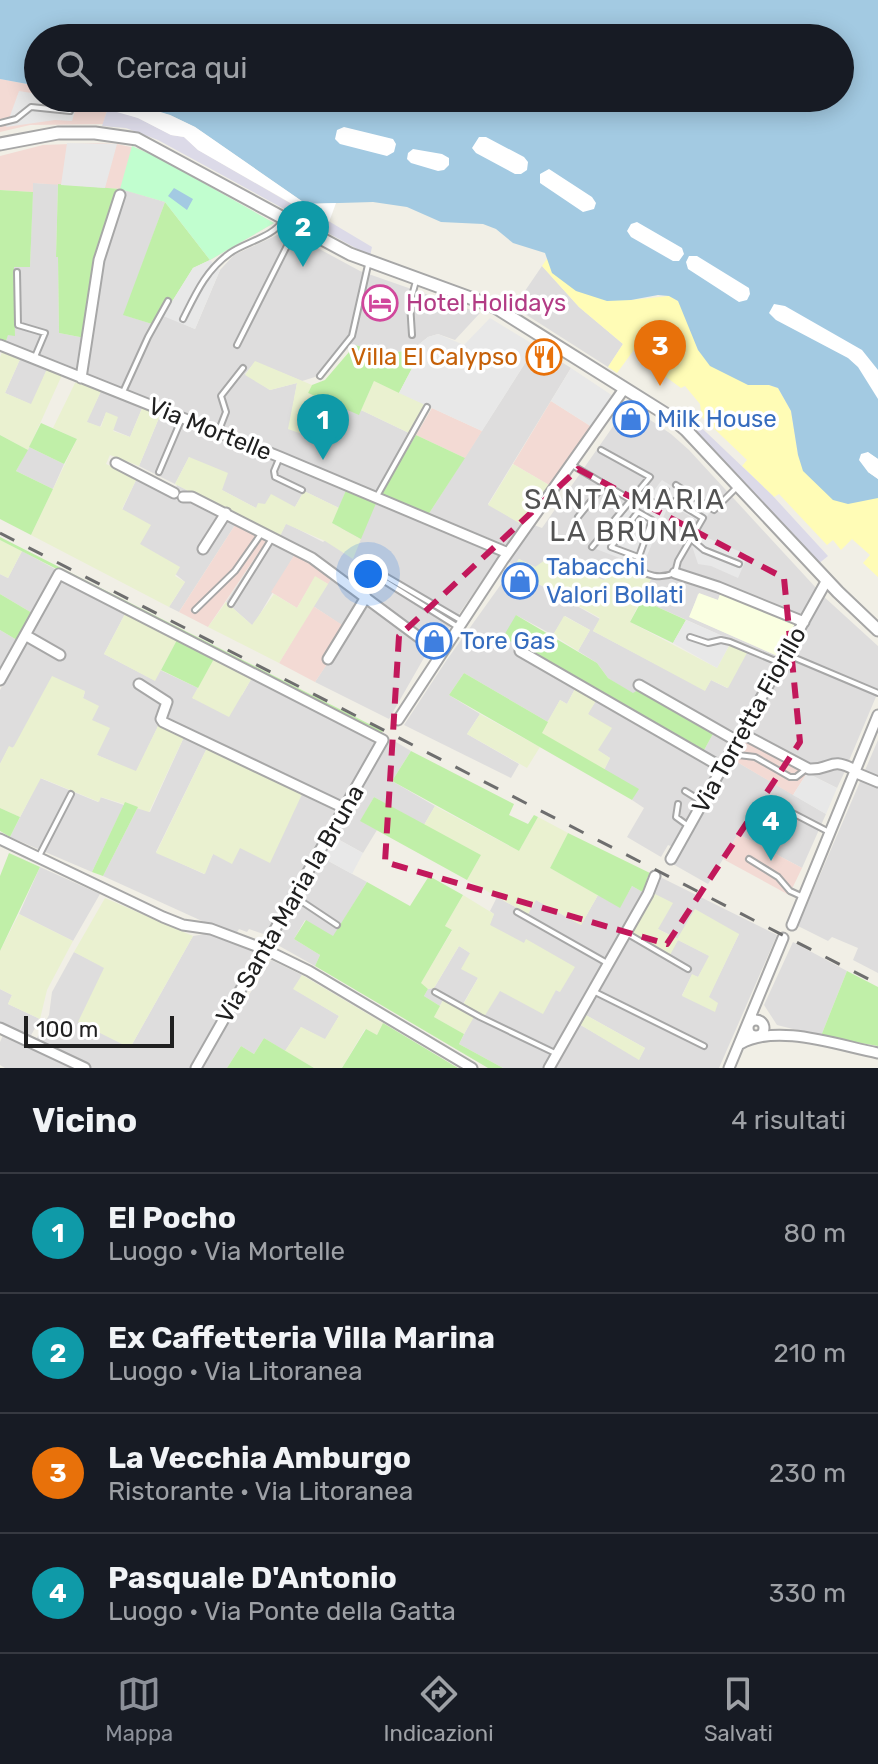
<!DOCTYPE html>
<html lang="it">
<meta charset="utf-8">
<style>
body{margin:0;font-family:Rubik,sans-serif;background:#20242c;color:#f1f3f6}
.scale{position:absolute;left:24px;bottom:20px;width:150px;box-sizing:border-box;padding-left:8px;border:4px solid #202020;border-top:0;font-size:22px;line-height:28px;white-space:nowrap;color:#202020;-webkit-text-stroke:6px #fff;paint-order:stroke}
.you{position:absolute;left:368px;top:574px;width:28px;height:28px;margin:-20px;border:6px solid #fff;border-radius:50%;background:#1a73e8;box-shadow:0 0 0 12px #1a73e833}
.badge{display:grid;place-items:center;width:52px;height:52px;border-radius:50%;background:#8c9099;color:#fff;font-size:26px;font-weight:700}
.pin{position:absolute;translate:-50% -66px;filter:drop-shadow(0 2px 4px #0008)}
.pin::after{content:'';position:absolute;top:42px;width:28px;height:24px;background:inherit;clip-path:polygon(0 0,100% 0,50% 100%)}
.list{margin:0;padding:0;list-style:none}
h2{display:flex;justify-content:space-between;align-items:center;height:104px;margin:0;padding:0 32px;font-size:34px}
h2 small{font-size:26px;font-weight:400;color:#9ea1a6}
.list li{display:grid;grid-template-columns:52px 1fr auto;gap:24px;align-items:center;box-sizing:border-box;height:120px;padding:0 32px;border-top:2px solid #363941}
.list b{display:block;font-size:30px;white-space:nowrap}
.list p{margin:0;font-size:26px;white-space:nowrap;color:#9ea1a6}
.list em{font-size:26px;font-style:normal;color:#9ea1a6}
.icon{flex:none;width:44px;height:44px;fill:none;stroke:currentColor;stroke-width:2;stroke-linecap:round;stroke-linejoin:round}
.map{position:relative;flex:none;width:878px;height:1068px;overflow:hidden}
.search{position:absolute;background:#171b24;box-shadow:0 4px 20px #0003;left:24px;right:24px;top:24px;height:88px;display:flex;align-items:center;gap:20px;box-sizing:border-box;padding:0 28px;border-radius:44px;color:#9ea1a6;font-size:30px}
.sheet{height:584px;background:#171b24}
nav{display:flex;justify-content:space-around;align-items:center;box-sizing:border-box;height:112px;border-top:2px solid #363941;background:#171b24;font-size:22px;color:#9ea1a6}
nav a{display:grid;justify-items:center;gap:4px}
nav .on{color:#8c9099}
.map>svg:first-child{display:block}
.residential{fill:#dedddd}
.commercial{fill:#f3dad4}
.education{fill:#faffe1}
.farmland{fill:#eaf1d0}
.grass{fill:#c0efa8}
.sand{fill:#fffcb6}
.park{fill:#c1fecf}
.parking{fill:#e8e8e8}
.plaza{fill:#dcdae8}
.water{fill:#a3cae2}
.pier{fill:#fff}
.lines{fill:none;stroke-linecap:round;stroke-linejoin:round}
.service-casing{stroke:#a7a7a7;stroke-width:8}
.minor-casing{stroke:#a7a7a7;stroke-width:13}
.tertiary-casing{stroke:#a7a7a7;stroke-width:15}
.service{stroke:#fff;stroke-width:4}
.minor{stroke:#fff;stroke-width:9}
.tertiary{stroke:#fff;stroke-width:11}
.rail{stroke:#6e6e6e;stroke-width:3;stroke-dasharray:16 16;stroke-linecap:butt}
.marked{fill:none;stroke:#c2185b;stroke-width:6;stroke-dasharray:16 10;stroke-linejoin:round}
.labels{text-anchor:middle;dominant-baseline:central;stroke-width:7;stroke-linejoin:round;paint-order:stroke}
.hotel-label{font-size:24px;fill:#b23c85;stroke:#fff;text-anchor:start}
.food-label{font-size:24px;fill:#c56008;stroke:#fff;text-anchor:end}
.shop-label{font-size:24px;fill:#366cbe;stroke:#fff;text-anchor:start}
.street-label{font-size:24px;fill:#202020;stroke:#fff}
.quarter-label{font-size:28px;letter-spacing:2px;fill:#535353;stroke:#fff}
</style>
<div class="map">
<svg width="878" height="1068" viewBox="0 0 878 1068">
<rect width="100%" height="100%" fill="#f1efe6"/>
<!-- residential -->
<path class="residential" d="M33 183 58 184 56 256 58 257 59 333 85 338 78 373 5 344 8 334 15 335 14 267H30Z
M125 190 165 202 124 315 152 324 158 313 195 329 220 270 234 255 286 231 360 271 480 313 455 340 438 334 428 337 413 349 388 354 344 342 315 377 302 381 255 362 245 374 270 390 297 383 289 428 315 439 331 402 359 414 361 410 409 433 374 494 85 376 102 266Z
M542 266 579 307 623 344 608 367 514 307Z
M536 346 571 368 488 504 523 525 509 546 428 515Z
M21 357 47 369 32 405 5 393Z
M102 389 143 406 130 437 113 430 106 413 100 427 86 422Z
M628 405 671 434 689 450 818 590 800 623 721 592 718 600 698 594 690 617 782 658 736 737 640 689 633 694 608 678 597 663 578 651 590 630 565 616 553 635 516 615 520 647 576 687 567 704 560 700 548 722 464 673 449 695 480 714 467 734 519 764 511 778 404 725 446 661 512 569 600 619 593 631 705 690 711 680 727 688 749 648 642 600 652 576 611 562 605 581 535 567 519 559 514 566 507 560 534 525 542 528Z
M161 413 347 488 339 508 304 491 295 507 265 505 256 508 222 490 189 457 175 484 139 466Z
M29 447 64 464 53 489 16 471Z
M137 478 173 495 177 485 187 490 182 500 192 501 237 522 179 612 169 607 185 582 139 544 122 510Z
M377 501 500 555 436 647 279 538 286 523 323 542Z
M268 539 295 554 253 626 226 602Z
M22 551 57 570 32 613 0 594V574L8 578Z
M332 577 429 649 389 719 315 682 349 630 313 606Z
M64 580 126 612 104 654 154 680 160 670 198 688 193 699 242 695 253 676 377 741 342 801 162 718 136 772 97 755 91 720 83 698 85 692 12 748 9 747 0 764V690L61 581Z
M822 595 878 646V692L848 763 832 760 816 766 746 732 804 631Z
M0 630 17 640 0 670Z
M597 699 718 769 673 847 668 845 661 857 627 837 644 808 632 800 638 789 604 770 610 758 597 750 588 713Z
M714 732 731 742 720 762 703 752Z
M184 737 207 748 156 852 204 874 213 854 239 848 303 792 340 810 269 936 249 929 247 932 239 929 235 936 103 876 138 807 150 812Z
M391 739 411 751 392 781 435 806 424 825 374 797 361 821 377 830 363 853 334 837Z
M878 740V973L853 960 858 948 832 937 828 941 798 926Z
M732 759 826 814 802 868 738 834 708 884 671 863Z
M835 766 846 769 837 788 807 773Z
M40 778 98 802 100 797 124 805 92 872 10 837Z
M323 858 367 882 333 937 305 920 294 939 320 955 315 966 274 943Z
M40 867 100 894 73 941 19 914Z
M658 876 777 935 719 1068H554L579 1024 639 1059 645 1048 584 1014 631 933 669 955 678 940 710 956 698 977 692 975 682 995 708 998 739 934 678 939 658 929 653 893Z
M632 886 646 894 545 1068H503L459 1044 473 1017 443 1000 440 1006 424 996 428 989 434 988 459 946 470 953 478 978 463 1004 499 990H556L560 992 526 940 524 944 489 925 494 914 490 911 497 897 528 914 536 900 581 925 598 895 620 907Z
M211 933 257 951 190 1068H92L38 1043 37 1038 49 1015 52 992 74 952 104 967 130 1048 193 936Z
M793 942 847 971 821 1036 777 1025 764 1005Z
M271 960 302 975 294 989 339 1016 325 1040 301 1027 285 1051 264 1038 254 1054 241 1046 227 1068H201L234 1010 243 1004 260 978 257 968 264 972Z
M0 989 12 995 8 1004 40 1019 29 1039 0 1025Z
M4 1033 78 1068H5L0 1065V1042Z"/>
<!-- commercial -->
<path class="commercial" d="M0 79 38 86V98H78V101L108 108 103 124 30 125 0 132Z
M97 143 117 144 140 149 274 223 210 260 165 202 120 189 33 183V192L0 190V156L43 145Z
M551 401 592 427 549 485 513 464Z
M432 408 482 431 465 458 416 435Z
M237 522 268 539 208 627 179 612Z
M295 554 332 577 328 584 315 577 297 608 271 592Z
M313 606 350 630 315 682 279 663Z
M744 737 807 773 793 795 732 759Z
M738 834 802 868 789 895 723 859Z"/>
<!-- education -->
<path class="education" d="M721 591 796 622 798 631 782 658 689 617 699 593 718 600Z"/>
<!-- farmland -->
<path class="farmland" d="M3 350 21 357 5 393 31 404 47 369 62 375 28 450 0 435V357Z
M255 361 312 385 308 393 331 402 316 439 288 429 297 383 270 390 245 375Z
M82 381 102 389 87 422 101 427 106 412 118 417 113 431 130 437 143 406 161 413 139 466 110 455 106 464 137 478 122 509 151 525 140 544 180 567 175 576 185 582 169 607 31 535 77 439 53 428 75 383Z
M374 381 424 404 409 433 361 410Z
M189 457 228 473 222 490 256 508 258 503 265 504 271 494 295 507 304 491 339 508 332 523 361 539 353 559 325 541 286 524 279 538 175 484Z
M513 464 549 485 523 525 488 505Z
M0 540 22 551 8 578 0 574Z
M548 558 604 580 611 562 652 577 630 622 717 668 730 644 748 651 728 688 711 680 705 691 593 631 600 618 512 569 519 559 535 567Z
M315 576 328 584 279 663 208 627 226 602 252 625 274 594 297 608Z
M126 612 178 638 155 681 104 654Z
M564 616 590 630 578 651 553 635Z
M215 657 253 676 229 717 192 698Z
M52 676 85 691 83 698 99 706 92 720 110 728 97 755 136 771 159 724 184 737 149 812 101 797 99 802 41 778 20 817 0 808V764L9 746 13 748Z
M576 687 597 699 588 714 612 728 598 750 610 758 604 770 541 733 560 700 567 704Z
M480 714 540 747 527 768 467 734Z
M207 748 303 792 270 863 240 848 232 864 213 854 205 874 156 853Z
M435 806 519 851 538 817 568 833 550 868 598 895 581 925 536 900 528 914 467 880 481 855 424 825Z
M653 893 673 903 658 929 677 939 695 909 739 934 709 997 718 1003 715 1012 682 996 692 974 698 977 709 956 678 940 670 955 631 933Z
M463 895 494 914 490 925 524 943 526 939 575 967 560 992 556 990 543 1014 500 991 484 1017 463 1005 478 978 461 969 470 953 459 946 434 988 428 989 420 984 452 931 445 926Z
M105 898 193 936 130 1048 78 1022 104 968 74 952Z
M19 914 73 941 47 990 40 1019 8 1004 12 995 0 989V951Z
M302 975 383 1023 377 1035 365 1029 342 1068H314L285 1051 301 1027 325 1039 339 1016 293 989Z
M443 1000 474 1017 464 1034 434 1017Z
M584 1014 645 1048 639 1060 579 1024Z"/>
<!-- grass -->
<path class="grass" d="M58 184 120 189 96 259 85 338 59 333 58 257H56Z
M0 190 33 192 30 267H14L15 336 8 335 5 344 0 342Z
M165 202 210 260 193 268 163 316 158 313 152 324 123 315Z
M355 345 388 354 413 349 419 355 399 393 374 381 359 415 308 393 312 385 325 380Z
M41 423 77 439 64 464 29 447Z
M0 435 28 450 16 471 53 489 31 535 0 519Z
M416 435 465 458 428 515 380 495Z
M347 488 377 501 361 539 332 523Z
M0 537 383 731 380 735 0 540Z
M0 594 32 613 17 640 0 630Z
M642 600 686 620 673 643 630 622Z
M516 615 597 663 608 678 633 693 640 689 714 732 703 752 503 637Z
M178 638 215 657 198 688 161 670Z
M464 673 548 722 542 733 639 789 632 800 449 695Z
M411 751 514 804 509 815 528 824 534 815 538 817 519 851 392 781Z
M374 797 481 855 467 880 360 821Z
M125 802 138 807 103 876 92 872Z
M0 808 20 817 10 837 0 831Z
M568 833 652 874 647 878 646 894 632 886 620 908 550 868Z
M9 853 40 867 0 951V876Z
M429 876 463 895 445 926 452 930 421 983 428 989 424 996 440 1006 434 1017 464 1034 459 1044 503 1068H488L315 966 320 955 294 939 306 920 333 936 367 882 410 906Z
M847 971 878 987V1046L821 1036Z
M383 1023 458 1068H342L366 1029 377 1035Z
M264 1038 314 1068H227L241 1046 254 1054Z"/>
<!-- sand -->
<path class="sand" d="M548 257 552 273 631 300 669 296 678 301 682 308 698 350 748 385H769L778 388 791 411 798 455 878 498V577L863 563 870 555 852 539 841 550 833 540 827 545 779 494 774 497 742 466 747 460 702 417 700 404 685 386 681 388 655 369 663 356 659 348 652 346 644 352 636 347 617 373 608 367 623 344 579 307 542 266Z"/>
<!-- park -->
<path class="park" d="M132 146 161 159 274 223 210 260 165 202 120 189Z"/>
<!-- parking -->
<path class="parking" d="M19 91 38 94V98L78 101 72 121 55 120 6 127Z
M67 143 117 144 105 188 61 185Z
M210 260 220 270 195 329 163 316 193 268Z
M490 318 536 346 482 431 399 393 419 355 413 349 428 337 438 334 464 345Z
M571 368 613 396 592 427 551 401Z
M662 480 711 511 702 523 669 504 640 572 628 568 630 562 596 549 644 490 651 494Z
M696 533 748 555 738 578 711 566 698 564 691 543Z
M686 620 732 640 717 668 673 643Z
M807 773 837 788 826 814 793 795Z
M334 837 363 853 352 874 323 858Z"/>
<!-- plaza -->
<path class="plaza" d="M108 108 138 118 171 135 184 137 198 150 307 213 310 210 372 247 370 256 158 140 126 128 102 126Z
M686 413 772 495 828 556 817 565 682 418Z"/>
<!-- water -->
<path class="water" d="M0 0H878V459L867 452 868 472 878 479V498L848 504 833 500 803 471 798 455 791 411 778 388 769 385H748L710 366 698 350 678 301 669 296 658 295 631 300 607 301 576 291 552 273 545 253 513 243 496 229 483 224 441 222 407 207 373 202 306 204 195 127 170 115 99 98H840V38H38V86L0 79Z
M174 188 193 199 187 210 168 196Z"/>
<!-- pier -->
<path class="pier" d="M78 98H99L145 107 170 115 195 127 306 204 336 203 329 222 310 210 308 213 198 150 184 137 171 135 138 118 78 101Z
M344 127 393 139 396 144 394 152 387 156 340 144 335 139 337 130Z
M479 137H486L524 157 528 162 527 170 521 174H515L476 153 472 148Z
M413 149 442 154 449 158V165L444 170 438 171 411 163 407 159 408 153Z
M549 169 592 197 596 203 594 209 583 212 540 183V174Z
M637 222 682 248 684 254 679 261H673L631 237 627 231 631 224Z
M689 256H697L749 288 750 294 747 300 739 302 688 269 686 262Z
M774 304 785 306 862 350 878 370V399L858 367 848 358 776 320 769 313Z
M868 452 878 459V479L868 472 859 460 861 454Z"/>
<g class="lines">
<defs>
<path id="service" d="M0 123 16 119 31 107 70 111
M17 272 18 325 45 333 34 359
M183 319C196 293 206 270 230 253 245 242 274 237 283 220
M412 335 410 303 416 281
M237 345 296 228
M320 376 352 336 368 265
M123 392 148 337 168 301
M219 430 226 412 221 396 243 368
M279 459 274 471 275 477 302 490
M572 465 631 500 650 477 601 450
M159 472 182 418
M676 485 714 510 737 487
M638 492 658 506 666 490
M377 496 427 407
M578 517 604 485
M691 539 704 550 739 564
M592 547 631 500
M638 557 611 547 638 512 652 520 636 565C645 577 661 579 675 573L678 561 703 518 675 501
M368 566 462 621
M357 582 365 569 458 627
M231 604 271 540
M195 610 235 571 261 534
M690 637 708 643 721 640 730 642 773 660H781
M788 655 878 693
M730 754 755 757 790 777H796L805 770
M685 791 701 801
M678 804 676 817 687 825
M779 806 829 832
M39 856 71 794
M749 859 778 877 790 891 801 896
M295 897 337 925
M517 912 607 963
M628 934 688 969
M435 992 480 1017 555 1053
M595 992 704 1046"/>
<path id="minor" d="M0 345 280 457 508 553
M81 378 99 260 120 195
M116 463 174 493
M183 497H192L312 558 440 653
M203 549 226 513
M675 573 718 587 804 622
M25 635 60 655
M520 651 723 768
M328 659 366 597
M0 680 59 574 383 740 196 1068
M139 684 167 702 161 719 163 722 346 809
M639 685 737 741
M398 720 503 560 624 389
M741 733 809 769C833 770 829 756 855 770
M854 772 878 782
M0 839 163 917 183 925 211 929 264 949 309 971 472 1068
M671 859 827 580
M792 925 878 715
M748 1028a8 8 0 1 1 16 0a8 8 0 1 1-16 0Z
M0 1028 85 1068
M740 1044C777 1023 837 1045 878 1053
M549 1068 648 894 655 876
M729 1068 783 938"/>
<path id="tertiary" d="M0 144 58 133H95L137 139 350 254 495 307 672 418 686 430 838 592 878 630"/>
</defs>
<!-- service casing -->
<use href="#service" class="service-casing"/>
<!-- minor casing -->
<use href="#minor" class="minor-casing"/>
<!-- tertiary casing -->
<use href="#tertiary" class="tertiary-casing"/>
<!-- service -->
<use href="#service" class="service"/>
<!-- minor -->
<use href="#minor" class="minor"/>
<!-- tertiary -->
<use href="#tertiary" class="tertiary"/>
<!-- rail -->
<path class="rail" d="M0 533 878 984"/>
</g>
<!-- marked area -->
<path class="marked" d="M578 469 784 578 800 742 667 944 385 862 399 636Z"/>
<!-- icons -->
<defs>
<symbol id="hotel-ring" viewBox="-11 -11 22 22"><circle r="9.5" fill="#fff" stroke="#d1479c" stroke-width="1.5"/><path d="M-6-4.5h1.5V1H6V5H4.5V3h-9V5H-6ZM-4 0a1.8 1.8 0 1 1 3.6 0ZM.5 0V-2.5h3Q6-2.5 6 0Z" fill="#d1479c"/></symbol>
<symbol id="restaurant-ring" viewBox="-11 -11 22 22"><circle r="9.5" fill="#fff" stroke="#e8710a" stroke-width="1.5"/><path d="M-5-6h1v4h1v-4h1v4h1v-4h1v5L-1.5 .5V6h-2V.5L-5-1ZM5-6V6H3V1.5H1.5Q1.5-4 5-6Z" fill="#e8710a"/></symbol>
<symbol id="shop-ring" viewBox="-11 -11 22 22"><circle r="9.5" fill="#fff" stroke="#3f7fe0" stroke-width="1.5"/><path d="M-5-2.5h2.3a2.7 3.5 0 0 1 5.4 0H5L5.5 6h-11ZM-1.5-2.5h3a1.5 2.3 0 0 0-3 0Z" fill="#3f7fe0"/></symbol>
</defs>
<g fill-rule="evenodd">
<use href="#hotel-ring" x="360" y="283" width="40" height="40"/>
<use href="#restaurant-ring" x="524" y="337" width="40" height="40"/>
<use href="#shop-ring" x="611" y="399" width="40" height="40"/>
<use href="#shop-ring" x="500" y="561" width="40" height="40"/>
<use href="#shop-ring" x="414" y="621" width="40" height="40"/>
</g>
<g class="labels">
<!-- hotel labels -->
<g class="hotel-label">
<text x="406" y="303">Hotel Holidays</text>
</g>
<!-- food labels -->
<g class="food-label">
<text x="518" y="357">Villa El Calypso</text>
</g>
<!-- shop labels -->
<g class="shop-label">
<text x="657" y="419">Milk House</text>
<text x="546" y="567">Tabacchi<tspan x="546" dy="28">Valori Bollati</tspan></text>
<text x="460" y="641">Tore Gas</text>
</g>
<!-- street labels -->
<g class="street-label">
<text transform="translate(210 429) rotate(22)">Via Mortelle</text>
<text transform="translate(749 720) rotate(-61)">Via Torretta Fiorillo</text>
<text transform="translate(290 904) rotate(-60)">Via Santa Maria la Bruna</text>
</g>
<!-- quarter labels -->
<g class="quarter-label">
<text x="625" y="499">SANTA MARIA<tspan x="625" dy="32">LA BRUNA</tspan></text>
</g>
</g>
</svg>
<div class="scale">100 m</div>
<div class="you"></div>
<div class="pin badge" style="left:323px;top:460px;background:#0f9aa8">1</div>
<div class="pin badge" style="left:303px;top:267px;background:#0f9aa8">2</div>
<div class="pin badge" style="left:660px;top:386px;background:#e8710a">3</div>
<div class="pin badge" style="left:771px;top:861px;background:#0f9aa8">4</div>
<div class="search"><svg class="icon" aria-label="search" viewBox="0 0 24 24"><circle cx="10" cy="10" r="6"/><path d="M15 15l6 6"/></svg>Cerca qui</div>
</div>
<section class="sheet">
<h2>Vicino<small>4 risultati</small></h2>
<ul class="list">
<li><span class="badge" style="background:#0f9aa8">1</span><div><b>El Pocho</b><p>Luogo · Via Mortelle</p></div><em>80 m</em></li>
<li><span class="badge" style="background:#0f9aa8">2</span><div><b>Ex Caffetteria Villa Marina</b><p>Luogo · Via Litoranea</p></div><em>210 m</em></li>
<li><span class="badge" style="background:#e8710a">3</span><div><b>La Vecchia Amburgo</b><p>Ristorante · Via Litoranea</p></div><em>230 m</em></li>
<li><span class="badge" style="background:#0f9aa8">4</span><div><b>Pasquale D'Antonio</b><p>Luogo · Via Ponte della Gatta</p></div><em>330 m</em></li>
</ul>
</section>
<nav>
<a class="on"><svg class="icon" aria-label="map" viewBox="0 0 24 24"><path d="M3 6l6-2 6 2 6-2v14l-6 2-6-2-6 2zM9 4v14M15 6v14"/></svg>Mappa</a>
<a><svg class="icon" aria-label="directions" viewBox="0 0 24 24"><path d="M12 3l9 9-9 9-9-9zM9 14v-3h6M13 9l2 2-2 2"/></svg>Indicazioni</a>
<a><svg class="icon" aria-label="saved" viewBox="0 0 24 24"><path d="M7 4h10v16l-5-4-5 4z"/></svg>Salvati</a>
</nav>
